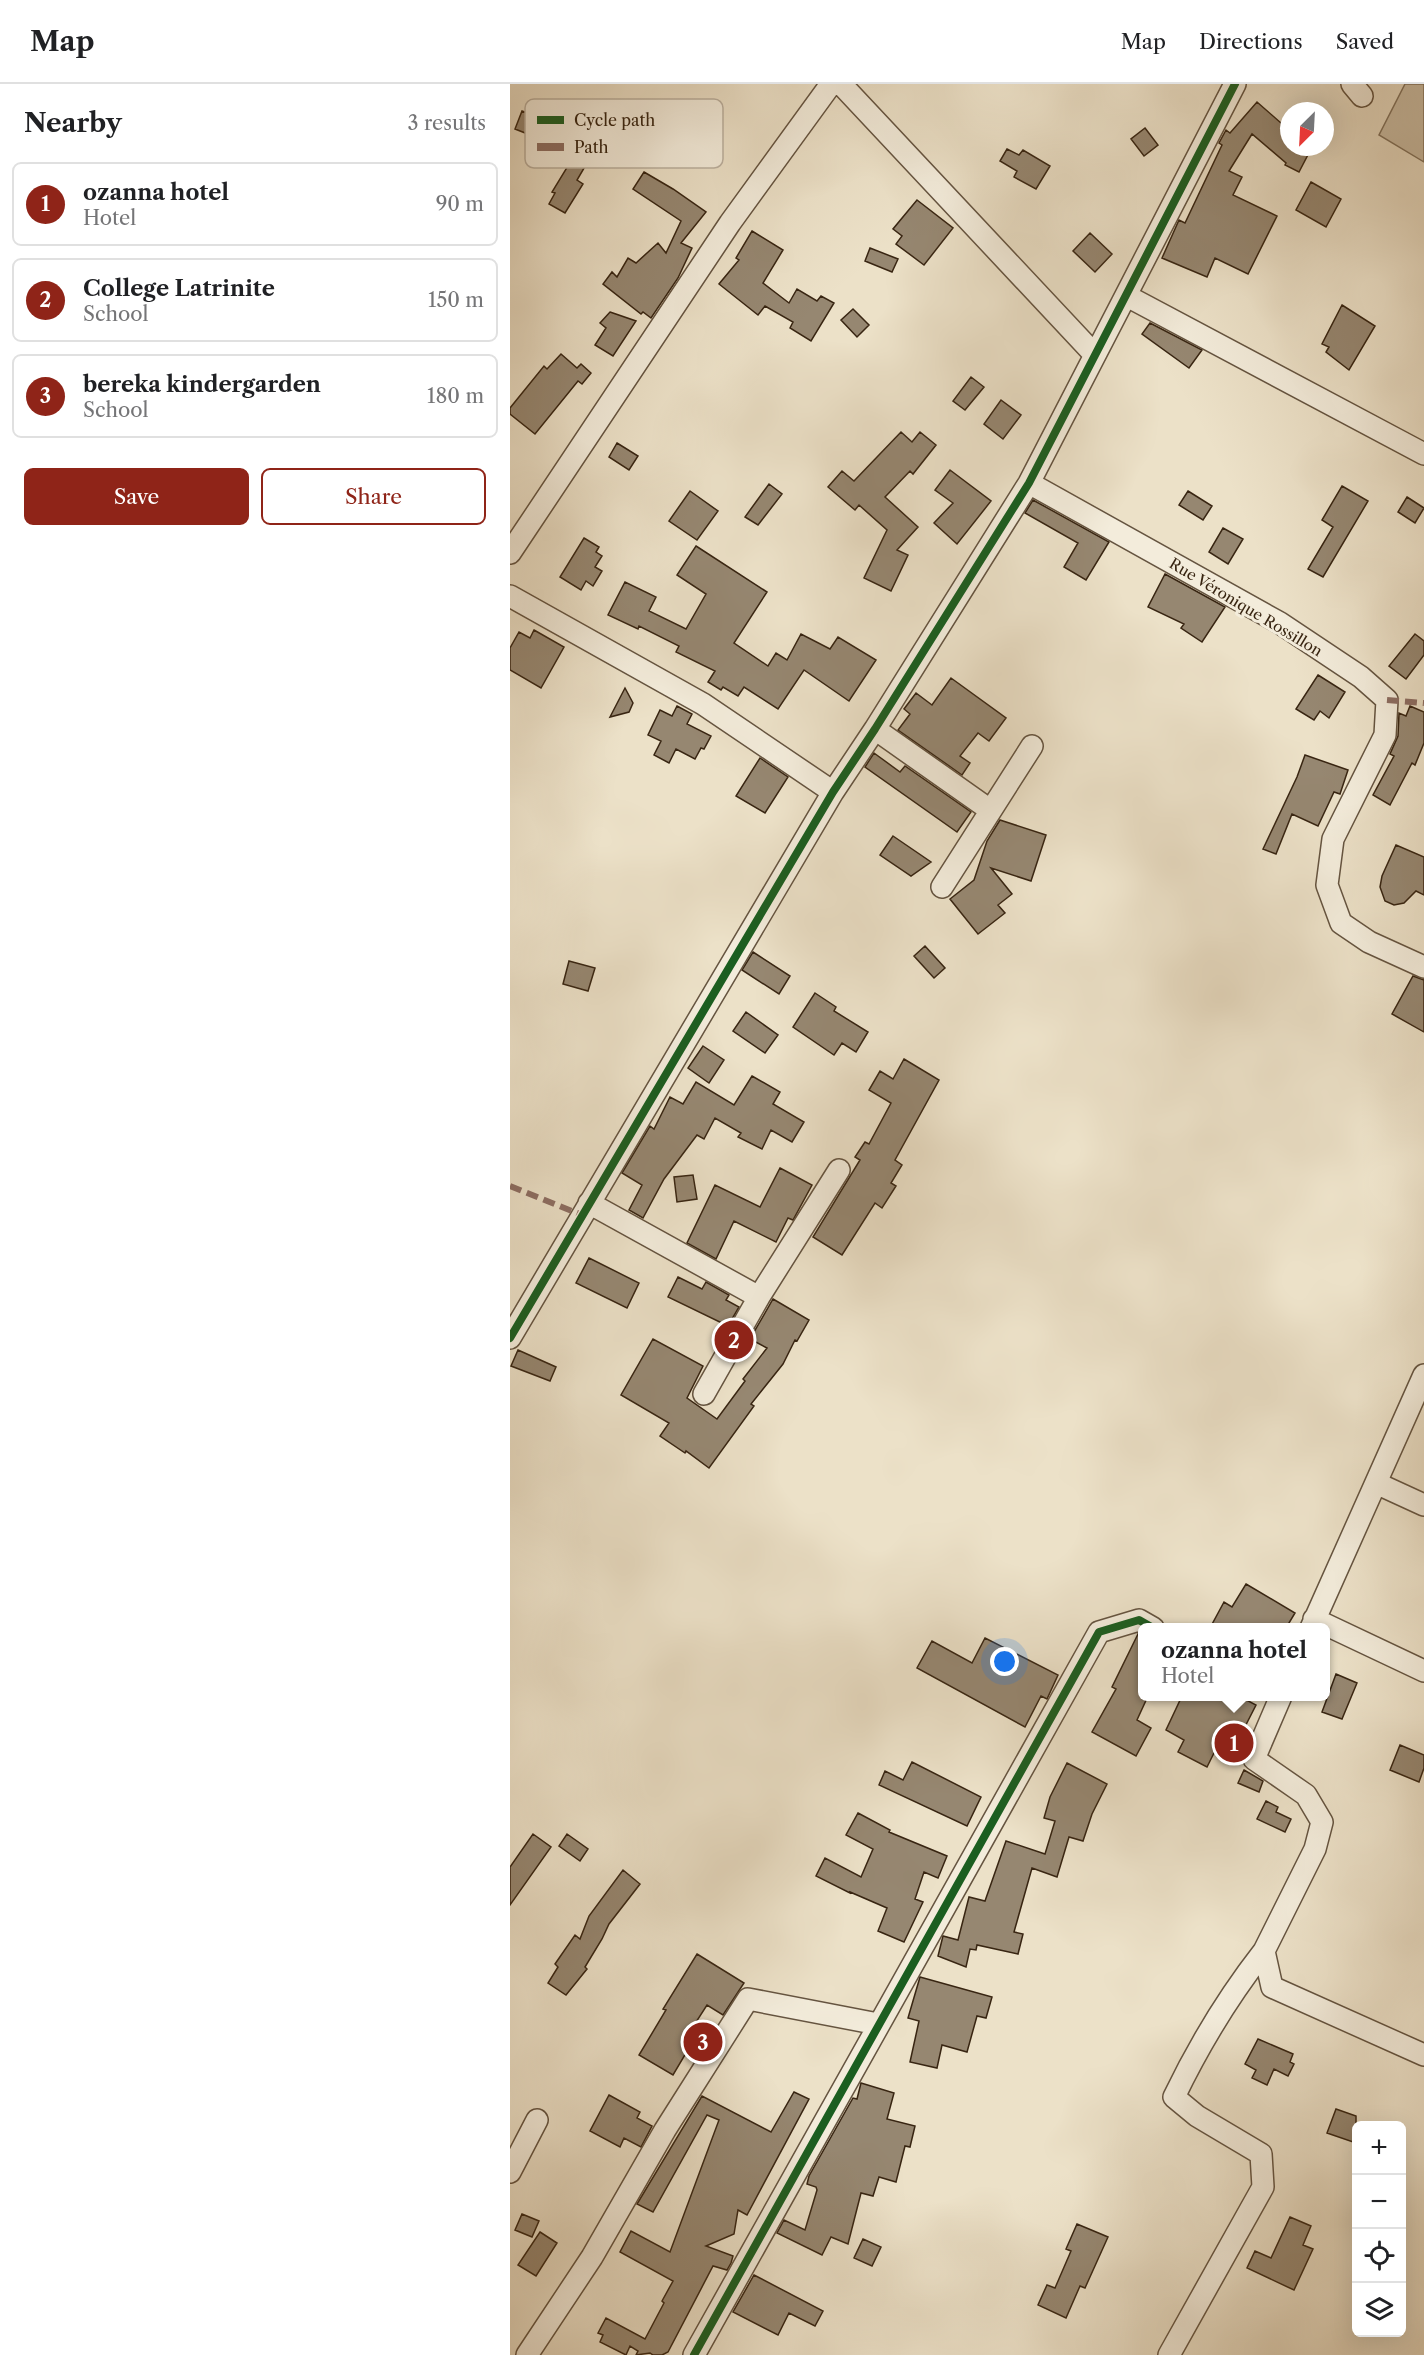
<!DOCTYPE html>
<meta charset="utf-8">
<style>
body{margin:0;font-family:"Libre Caslon Text",serif;background:#f6f6f6;color:#202124}
.controls{position:absolute;right:18px;bottom:18px;display:grid;overflow:hidden;border-radius:9px;box-shadow:0 6px 24px #0002}
.controls button{width:54px;height:54px;display:grid;place-items:center;padding:0;border:0;border-bottom:2px solid #e0e0e0;background:#fff;color:#202124;font:30px sans-serif}
.compass{position:absolute;left:770px;top:18px;width:54px;height:54px;border-radius:50%;background:#fff;box-shadow:0 6px 24px #0002;rotate:204deg}
.you{position:absolute;left:495px;top:1578px;width:21px;height:21px;margin:-15px;border:4px solid #fff;border-radius:50%;background:#1a73e8;box-shadow:0 0 0 9px #1a73e833}
.badge{display:grid;place-items:center;width:39px;height:39px;border-radius:50%;background:#8f2418;color:#fff;font-size:20px;font-weight:700}
.pin{position:absolute;translate:-50% -50%;border:3px solid #fff;box-shadow:0 2px 6px #0006}
.popup{position:absolute;left:628px;top:1539px;width:192px;height:78px;box-sizing:border-box;display:grid;place-content:center;border-radius:9px;background:#fff;filter:drop-shadow(0 2px 4px #0005);font-size:20px;white-space:nowrap;color:#757577}
.popup b{font-size:22px;color:#202124}
.popup::after{content:'';position:absolute;left:50%;top:100%;margin-left:-12px;border:12px solid transparent;border-top-color:#fff}
.list{margin:0;padding:0;list-style:none}
h2{display:flex;justify-content:space-between;align-items:center;height:78px;margin:0;padding:0 24px;font-size:26px}
h2 small{font-size:20px;font-weight:400;color:#757577}
.list li{display:grid;grid-template-columns:39px 1fr auto;gap:18px;align-items:center;box-sizing:border-box;height:84px;margin:0 12px 12px;padding:0 12px;border:2px solid #e0e0e0;border-radius:9px}
.list b{display:block;font-size:22px;white-space:nowrap}
.list p{margin:0;font-size:20px;white-space:nowrap;color:#757577}
.list em{font-size:20px;font-style:normal;color:#757577}
.actions{display:flex;gap:12px;padding:18px 24px}
.actions a{flex:1;padding:14px 0;border:2px solid #8f2418;border-radius:9px;text-align:center;font-size:21px;color:#8f2418}
.actions .main{background:#8f2418;color:#fff}
.icon{flex:none;width:33px;height:33px;fill:none;stroke:currentColor;stroke-width:2;stroke-linecap:round;stroke-linejoin:round}
.map{position:relative;flex:none;width:914px;height:2271px;overflow:hidden}
header{display:flex;align-items:center;gap:36px;box-sizing:border-box;height:84px;padding:0 30px;background:#fff;border-bottom:2px solid #e0e0e0}
header strong{font-size:28px}
nav{display:flex;gap:33px;margin-inline-start:auto;font-size:21px}
main{display:flex}
aside{flex:1;background:#fff}
.map>svg:first-child{display:block}
.green{fill:#cdc1a9;stroke:#82735e;stroke-width:1.5}
.building{fill:#968771;stroke:#382512;stroke-width:1.5}
.lines{fill:none;stroke-linecap:round;stroke-linejoin:round}
.minor-casing{stroke:#655440;stroke-width:24}
.minor{stroke:#f3ecdb;stroke-width:21}
.quiet{stroke:#8d6e63;stroke-width:6;stroke-dasharray:12 6;stroke-linecap:butt}
.cycleway-casing{stroke:#f3ecdb;stroke-width:11}
.cycleway{stroke:#1b5e20;stroke-width:8}
.labels{text-anchor:middle;dominant-baseline:central;stroke-width:6;stroke-linejoin:round;paint-order:stroke}
.street-label{font-size:15px;fill:#382512;stroke:#f3ecdb}
.key{fill:#f3ecdb;stroke:#bbb09f;stroke-width:1.5}
.key-label{font-size:16px;fill:#382512}
</style>
<header>
<strong>Map</strong>
<nav><a>Map</a><a>Directions</a><a>Saved</a></nav>
</header>
<main>
<aside>
<h2>Nearby<small>3 results</small></h2>
<ul class="list">
<li><span class="badge">1</span><div><b>ozanna hotel</b><p>Hotel</p></div><em>90 m</em></li>
<li><span class="badge">2</span><div><b>College Latrinite</b><p>School</p></div><em>150 m</em></li>
<li><span class="badge">3</span><div><b>bereka kindergarden</b><p>School</p></div><em>180 m</em></li>
</ul>
<div class="actions"><a class="main">Save</a><a>Share</a></div>
</aside>
<div class="map">
<svg width="914" height="2271" viewBox="0 0 914 2271">
<rect width="100%" height="100%" fill="#ece1c8"/>
<filter id="stains"><feTurbulence type="fractalNoise" baseFrequency=".00333" numOctaves="4"/><feColorMatrix values="0 0 0 0 .2 0 0 0 0 .09 0 0 0 0 .02 0 0 0 .5 -.17"/></filter>
<radialGradient id="worn" r=".72"><stop offset=".6" stop-color="#630" stop-opacity="0"/><stop offset="1" stop-color="#630" stop-opacity=".3"/></radialGradient>
<!-- green -->
<path class="green" d="M895 0H914V78L869 51Z"/>
<!-- building -->
<path class="building" d="M747 18 779 46V63H802L789 88 775 81 776 79 742 50 719 87 732 93 723 111 767 132 738 190 705 174 697 193 652 174 669 136 675 139 712 61 709 59 716 46 720 49Z
M12 27 41 38 33 56 5 45Z
M83 27 105 39 98 52 94 50 67 96 73 100 55 129 39 120 45 109 42 108 61 77 58 76 79 41 76 40Z
M635 44 648 61 634 72 621 55Z
M497 65 509 71 513 66 540 82 526 105 504 93 507 87 490 77Z
M134 88 163 105 196 128 171 159 182 164 168 194 141 234 133 228 131 230 93 200 102 188 107 193 118 174 126 179 148 159 156 169 171 137 123 105Z
M801 98 831 115 816 143 786 126Z
M407 116 443 144 414 181 386 160 392 152 383 145Z
M242 147 273 166 253 199 279 219 287 205 307 217 311 212 324 219 301 257 280 244 283 238 255 222 248 231 209 200 229 176 226 174Z
M580 149 602 170 585 188 563 167Z
M360 164 388 175 382 188 355 177Z
M832 221 865 242 839 286 816 268 819 263 812 260Z
M343 225 359 241 347 253 331 236Z
M100 228 126 237 103 272 85 261 96 244 90 239Z
M640 239 692 266 679 284 632 250Z
M51 270 67 284 71 280 81 289 72 300 68 297 25 350 0 330V324L34 282 37 285Z
M461 293 474 303 455 326 443 317Z
M491 316 511 331 493 355 474 340Z
M391 348 402 358 410 348 426 361 403 390 400 387 375 413 408 443 387 466 398 471 381 507 354 494 377 446 349 421 345 426 318 403 332 387 344 397Z
M107 359 128 372 119 386 99 373Z
M440 386 481 417 447 460 424 439 443 419 425 406Z
M259 400 272 410 248 441 235 433Z
M832 402 858 417 813 493 798 485 823 443 812 436Z
M180 407 208 427 187 456 159 437Z
M678 407 702 422 693 436 669 421Z
M897 413 914 424 905 439 888 428Z
M523 416 599 458 576 496 554 483 568 459 515 429Z
M713 444 733 455 718 480 699 468Z
M74 454 89 463 86 468 92 472 85 483 92 487 83 502 76 497 71 506 50 493Z
M186 462 257 508 224 559 258 582 266 569 277 576 291 550 320 565 328 553 366 576 339 617 294 586 268 625 234 603 228 612 213 603 211 606 198 598 205 587 166 568 169 562 129 542 128 545 98 531 115 498 146 513 139 527 176 545 196 510 167 491Z
M655 490 715 523 692 558 671 544 674 540 638 523Z
M24 546 54 563 31 604 0 586V564L9 548 20 554Z
M905 550 914 557V571L896 595 879 582Z
M808 591 835 608 819 634 810 627 804 636 786 625Z
M441 594 496 634 479 657 468 649 450 672 460 679 452 691 388 646 400 630 394 625 406 609 422 621Z
M115 604 123 619 119 628 100 633Z
M167 622 182 630 177 640 201 652 194 665 191 664 185 675 166 665 159 679 144 671 151 657 138 651 150 626 162 632Z
M900 622 914 628V659L905 681 902 679 880 721 863 711 884 672 880 670 888 652 889 629 896 632Z
M364 669 390 688 395 682 461 728 447 748 355 683Z
M795 671 838 686 830 710 824 708 808 742 782 730 766 770 753 765 787 693Z
M250 674 278 693 255 729 226 712Z
M490 736 536 751 521 797 481 784 502 810 488 821 495 829 468 850 440 815 464 796 477 757Z
M383 752 421 778 401 792 370 771Z
M886 761 914 773V811L906 807 894 819 884 821 875 817 870 803 872 792Z
M415 862 435 884 424 894 404 872Z
M243 868 280 892 269 910 232 886Z
M59 877 85 884 78 907 53 900Z
M903 892 914 896V948L882 930Z
M305 909 326 923 324 927 358 948 346 968 332 959 324 971 283 943Z
M236 928 268 951 255 969 223 947Z
M193 962 214 976 199 999 178 984Z
M394 975 429 996 385 1076 392 1081 381 1099 386 1102 372 1124 365 1119 332 1171 303 1153 350 1076 345 1073 355 1058 359 1060 381 1019 359 1006 370 987 383 995Z
M242 992 270 1008 263 1020 294 1038 282 1058 261 1046 252 1065 228 1053 231 1049 205 1034 194 1055 187 1051 154 1095 133 1134 119 1126 132 1101 112 1089 140 1042 144 1045 160 1013 173 1020 186 998 224 1021Z
M270 1084 302 1101 283 1136 278 1134 266 1158 224 1137 206 1175 177 1159 205 1101 250 1123Z
M183 1091 187 1115 167 1118 164 1093Z
M79 1174 129 1199 117 1224 66 1199Z
M168 1193 192 1205 196 1198 219 1211 216 1216 229 1223 218 1242 158 1213Z
M263 1215 299 1236 287 1257 285 1256 273 1280 241 1320 244 1322 199 1384 176 1367 175 1369 150 1352 159 1339 111 1311 143 1255 193 1282 177 1314 207 1335 235 1297 233 1295 257 1264 240 1255Z
M8 1266 46 1283 40 1297 1 1282Z
M736 1500 785 1529 776 1544H700L714 1518 722 1523Z
M628 1550 633 1553V1612H638L627 1636 641 1644 626 1672 582 1648 606 1605 602 1603Z
M475 1554 548 1591 537 1615 531 1612 515 1643 407 1584 422 1557 462 1579Z
M826 1590 847 1599 832 1635 812 1628Z
M672 1612H729L746 1621 721 1670 707 1663 697 1683 668 1668 674 1656 656 1646Z
M890 1661 914 1671V1684L909 1698 880 1686Z
M402 1678 471 1713 457 1742 369 1701 375 1687 393 1696Z
M557 1679 597 1700 582 1730 573 1757 559 1753 547 1793 522 1784 504 1848 513 1850 508 1870 467 1861 466 1866 460 1865 456 1883 428 1872 433 1852 448 1856 459 1813 475 1817 496 1757 535 1770 545 1737 534 1734 540 1713Z
M734 1686 753 1697 749 1708 728 1699Z
M756 1717 768 1723 766 1728 781 1735 775 1748 747 1735Z
M348 1729 380 1746 379 1748 437 1772 428 1794 414 1788 405 1815 413 1818 394 1858 368 1847 377 1824 340 1808V1809L306 1792 315 1774 351 1793 363 1765 336 1751Z
M23 1750 41 1763 0 1821V1783Z
M57 1750 78 1765 70 1777 49 1762Z
M113 1786 130 1800 99 1840 92 1855 75 1883 77 1885 56 1911 38 1899 48 1883 45 1880 65 1851 70 1855 79 1832Z
M187 1870 234 1899 213 1931 197 1921 172 1960 179 1964 163 1991 129 1971 156 1926 153 1925Z
M410 1893 482 1913 476 1934 467 1932 457 1968 432 1961 427 1984 400 1978 409 1937 398 1934Z
M748 1955 783 1970 780 1978 784 1980 778 1992 764 1985 757 2001 742 1994 746 1986 735 1980Z
M351 1999 384 2009 377 2035 405 2042 400 2063 395 2062 386 2098 369 2093 363 2112 351 2109 338 2160 321 2153 312 2171 267 2149 274 2136 295 2146 307 2106 306 2103 297 2100 299 2092 343 2014 347 2015Z
M284 2008 299 2015 237 2131 228 2126 224 2150 196 2162 223 2172 221 2179 217 2186 203 2182 158 2268 152 2271H143L140 2269 126 2271 128 2267 120 2262 116 2271 90 2258 93 2251 88 2249 96 2234 135 2255 154 2219 152 2217 163 2197 110 2168 121 2147 160 2168 209 2036 197 2031 143 2128 127 2120 192 2012 261 2048Z
M99 2011 130 2028 127 2034 142 2042 131 2063 114 2054 110 2063 80 2047Z
M826 2025 846 2032V2059L817 2049Z
M12 2130 29 2137 22 2153 5 2146Z
M780 2133 801 2142 793 2161 803 2165 784 2206 737 2184 745 2167 761 2174Z
M567 2140 598 2153 575 2204 570 2202 556 2234 528 2221 537 2201 545 2204 561 2167 556 2165Z
M30 2148 47 2159 26 2192 8 2181Z
M353 2155 371 2163 362 2182 344 2174Z
M244 2191 313 2227 305 2242 279 2229 268 2251 223 2228Z"/>
<g class="lines">
<defs>
<path id="minor" d="M331 0 585 271
M842 0 852 12
M617 212 914 370
M519 399 770 539 851 593 877 616 875 651 823 755 817 801 831 839 859 858 914 883
M0 469 220 139 321 0
M0 512 193 620 323 708
M365 645 480 726
M432 803 522 662
M79 1119 249 1213
M0 1254 323 708 365 645 519 399 725 0
M194 1310 249 1213 329 1086
M866 1399 914 1421
M804 1535 914 1587
M801 1544 914 1291
M771 1612 744 1675 796 1711 812 1738 805 1765 754 1867 762 1903 914 1971
M0 2088 27 2036
M17 2271 82 2173 155 2046 238 1915 368 1940
M184 2271 589 1548 629 1536 643 1544
M659 2271 753 2103 751 2070 687 2032 664 2013C689 1961 718 1913 754 1867"/>
</defs>
<!-- minor casing -->
<use href="#minor" class="minor-casing"/>
<!-- minor -->
<use href="#minor" class="minor"/>
<!-- quiet -->
<path class="quiet" d="M877 616 914 619
M0 1102 72 1131"/>
<defs>
<path id="cycleway" d="M0 1254 323 708 365 645 519 399 725 0
M184 2271 589 1548 629 1536 643 1544"/>
</defs>
<!-- cycleway casing -->
<use href="#cycleway" class="cycleway-casing"/>
<!-- cycleway -->
<use href="#cycleway" class="cycleway"/>
</g>
<g class="labels">
<!-- street labels -->
<g class="street-label">
<text transform="translate(736 523) rotate(31)">Rue Véronique Rossillon</text>
</g>
</g>
<!-- legend -->
<rect x="15" y="15" width="198" height="69" rx="9" class="key"/>
<rect x="27" y="32" width="27" height="8" fill="#1b5e20"/>
<rect x="27" y="59" width="27" height="8" fill="#8d6e63"/>
<g class="key-label">
<text x="64" y="42">Cycle path</text>
<text x="64" y="69">Path</text>
</g>
<rect width="100%" height="100%" filter="url(#stains)"/>
<rect width="100%" height="100%" fill="url(#worn)"/>
</svg>
<div class="controls">
<button>+</button>
<button>−</button>
<button><svg class="icon" aria-label="locate" viewBox="0 0 24 24"><circle cx="12" cy="12" r="6"/><path d="M12 2v4M12 18v4M2 12h4M18 12h4"/></svg></button>
<button><svg class="icon" aria-label="layers" viewBox="0 0 24 24"><path d="M12 4l9 5-9 5-9-5zM3 14l9 5 9-5"/></svg></button>
</div>
<svg class="compass" viewBox="-18 -18 36 36"><path d="M0-13l5 13h-10z" fill="#e53935"/><path d="M0 13l5-13h-10z" fill="#757577"/></svg>
<div class="you"></div>
<div class="pin badge" style="left:724px;top:1659px">1</div>
<div class="popup"><b>ozanna hotel</b>Hotel</div>
<div class="pin badge" style="left:224px;top:1256px">2</div>
<div class="pin badge" style="left:193px;top:1958px">3</div>
</div>
</main>
